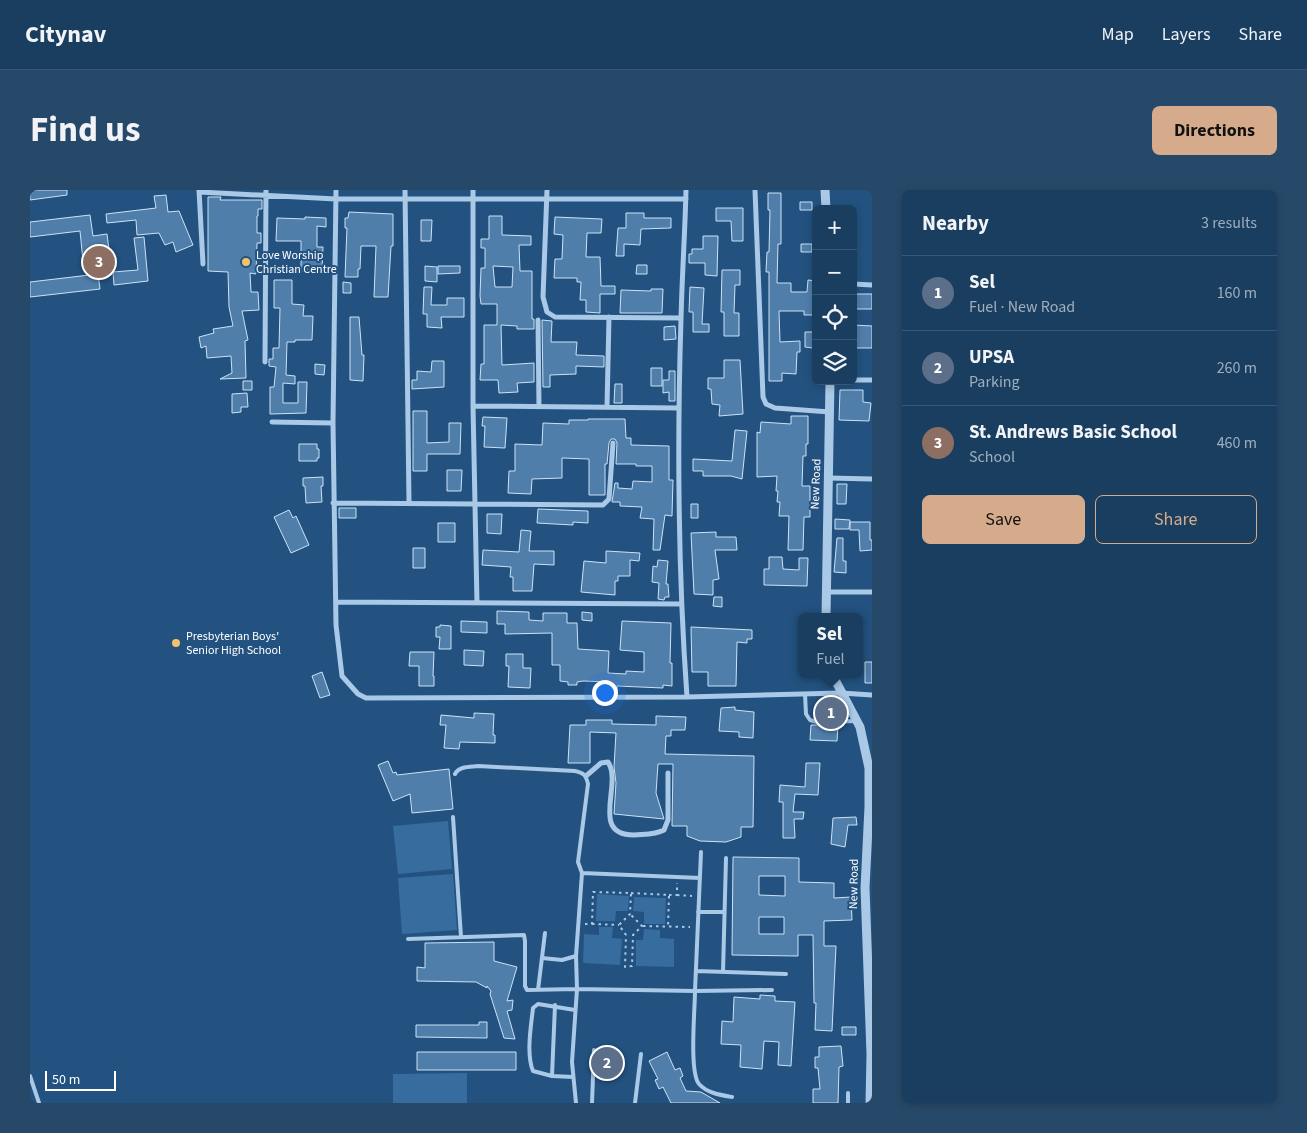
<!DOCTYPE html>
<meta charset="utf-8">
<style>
body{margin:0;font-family:"Source Sans 3",sans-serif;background:#274969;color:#f1f3f6}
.controls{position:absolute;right:15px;top:15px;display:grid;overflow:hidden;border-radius:8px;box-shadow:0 2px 8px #0003}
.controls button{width:45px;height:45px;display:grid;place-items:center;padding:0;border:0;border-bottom:1px solid #385775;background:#1a3e60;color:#f1f3f6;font:25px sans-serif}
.scale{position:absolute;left:15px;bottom:12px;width:71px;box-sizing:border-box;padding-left:5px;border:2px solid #fff;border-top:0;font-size:14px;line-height:18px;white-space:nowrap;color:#fff;-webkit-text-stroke:4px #235280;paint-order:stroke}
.you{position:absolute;left:574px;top:502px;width:18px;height:18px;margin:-12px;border:4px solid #fff;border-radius:50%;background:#1a73e8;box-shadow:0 0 0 8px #1a73e833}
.badge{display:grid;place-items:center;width:32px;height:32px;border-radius:50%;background:#d6ab8b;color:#fff;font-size:16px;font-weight:700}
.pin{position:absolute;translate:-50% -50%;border:2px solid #fff;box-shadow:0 1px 5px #0006}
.popup{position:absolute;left:768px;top:423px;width:65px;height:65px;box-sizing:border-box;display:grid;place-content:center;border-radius:8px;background:#1a3e60;filter:drop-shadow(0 1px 4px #0005);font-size:16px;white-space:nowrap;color:#9faebd}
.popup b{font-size:19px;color:#f1f3f6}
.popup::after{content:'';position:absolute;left:50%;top:100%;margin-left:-10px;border:10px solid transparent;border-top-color:#1a3e60}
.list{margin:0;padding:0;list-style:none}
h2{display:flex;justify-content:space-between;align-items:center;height:65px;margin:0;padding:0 20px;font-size:21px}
h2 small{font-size:16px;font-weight:400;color:#9faebd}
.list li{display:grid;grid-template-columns:32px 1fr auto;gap:15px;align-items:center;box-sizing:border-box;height:75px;padding:0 20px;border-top:1px solid #385775}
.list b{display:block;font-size:19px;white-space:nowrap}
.list p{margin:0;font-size:16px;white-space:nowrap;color:#9faebd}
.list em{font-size:16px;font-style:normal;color:#9faebd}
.actions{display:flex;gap:10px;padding:15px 20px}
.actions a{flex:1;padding:11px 0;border:1px solid #d6ab8b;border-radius:8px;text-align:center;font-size:18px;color:#d6ab8b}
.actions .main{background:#d6ab8b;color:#111}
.icon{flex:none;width:28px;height:28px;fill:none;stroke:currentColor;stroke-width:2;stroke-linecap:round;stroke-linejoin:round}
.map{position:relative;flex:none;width:842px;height:913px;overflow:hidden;border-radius:8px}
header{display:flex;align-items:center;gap:30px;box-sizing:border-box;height:70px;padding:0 25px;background:#1a3e60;border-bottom:1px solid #385775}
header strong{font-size:24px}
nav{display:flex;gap:28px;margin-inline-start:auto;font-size:18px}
.intro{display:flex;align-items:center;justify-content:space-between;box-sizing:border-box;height:120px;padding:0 30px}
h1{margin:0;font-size:35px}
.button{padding:12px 22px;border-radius:8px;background:#d6ab8b;color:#111;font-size:18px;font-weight:700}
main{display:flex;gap:30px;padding:0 30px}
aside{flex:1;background:#1a3e60;border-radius:8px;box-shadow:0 2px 8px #0003}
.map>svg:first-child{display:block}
.green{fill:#376c9e}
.building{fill:#507eab;stroke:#cce2f5;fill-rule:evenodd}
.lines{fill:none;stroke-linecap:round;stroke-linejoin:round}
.path{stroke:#a9c9e7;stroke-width:2;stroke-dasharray:2.5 4;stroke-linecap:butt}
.service{stroke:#a9c9e7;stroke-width:4}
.minor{stroke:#a9c9e7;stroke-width:5}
.tertiary{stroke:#a9c9e7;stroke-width:9}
.poi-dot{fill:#f2c26c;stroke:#235280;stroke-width:2}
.labels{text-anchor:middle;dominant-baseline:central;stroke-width:4;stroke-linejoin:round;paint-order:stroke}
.poi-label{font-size:12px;fill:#fff;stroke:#235280;text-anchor:start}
.street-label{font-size:12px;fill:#fff;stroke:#235280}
</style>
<header>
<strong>Citynav</strong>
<nav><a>Map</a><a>Layers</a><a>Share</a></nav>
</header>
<div class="intro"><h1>Find us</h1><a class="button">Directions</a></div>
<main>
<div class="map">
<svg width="842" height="913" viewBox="0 0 842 913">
<rect width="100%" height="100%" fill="#235280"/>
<!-- green -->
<path class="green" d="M418 631 422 679 368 684 363 636Z
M423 684 427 740 372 744 368 688Z
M567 704 599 706 598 721H586L585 731H566Z
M604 707 636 708 635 734H614V722L603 721Z
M569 737H583L582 748 592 749 590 775 553 773 554 744 569 745Z
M614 739 630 740V748L644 749V777L606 776V750H613Z
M437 883V913H363V884Z"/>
<!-- building -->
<path class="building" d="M0 0H37V5L0 10Z
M738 3H751V54H748L747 93H761V102H777L778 90 786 91 785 125H774V121H749L750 152 770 151V162H767L766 184 752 183V191H739V82H736L737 62H739L740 20H738Z
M136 5 138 22 149 21 163 55 146 62 143 52 135 55 129 43 107 45 106 30 77 33 76 24 126 18 124 6Z
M178 7H191L190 10H232V19H228V26H227V43H231V53H227L226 84 220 83 221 102H228L229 120 212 121 218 150 215 151 216 188 190 189 202 183 201 166 177 168 176 156 171 158 169 147 184 143 183 139 203 136 199 117 198 82 178 81Z
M770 12H782V20H770Z
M686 18H713V51H702L701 31H686Z
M319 22 363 24V56H361L358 107H344L346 56H331L330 79H328V87H315L317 38H315V28H318Z
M596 23H614V28H641V38L611 39 610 55 594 54V66H586L588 38H596Z
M60 25 63 46 77 44 80 68 53 71 50 41 0 47V32Z
M459 26H472V45L501 46V55H489L490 81H502V129H504V139H487V136L471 135 472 175 504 173V192L487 193 488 202 469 203 468 190H450L451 174H454V135H467V114H451L450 106 451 78H455V58H451V49H459ZM463 76 483 77 482 97H465Z
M275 27 296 28V37L287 36V57H293L292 81H271V51H246L247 28 275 29Z
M525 27 572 29 571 43H557L556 67H570L571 96H585V104H570V123L556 122V110H550L551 92H547V88H524L525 69H532L533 45 524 44Z
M391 30H402L401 51H391Z
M673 46H688L687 86 675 85V73H659V64H662V59H673Z
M114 47 118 91 84 95 83 82 108 80 104 48Z
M771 54H782V62H771Z
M607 75H617V84H606Z
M395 76 407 77V92L395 91Z
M408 76H430V83L408 84Z
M692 80H710V95H705L704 123H709V146H694V122H691Z
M68 84 70 99 0 107V92Z
M244 90H262V114L274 115 273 126H283L282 150H265V152H257L256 185 265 186V194L253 193V213H268V192H277L276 223 240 224V197H244L246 177 239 176V169H243V158H249L250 118H244Z
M313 92 321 93V103H313Z
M394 97H402L401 115H417V108H434V127H411L412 138 397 137V124H393Z
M660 97 674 98 672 134H679V142H663V122H659Z
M621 99H633L632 123H590L591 100 621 101Z
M823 104H842V119H823Z
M320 127H329L332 165H334L333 191 320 190Z
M512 130 522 131 521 152H547L546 165 574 166V177L546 176V184L520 185V197H513Z
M823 135 842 136V158H823Z
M645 136 646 149 634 150V137Z
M775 142H783V158L775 157Z
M694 170H710L713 224 689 226 690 215 682 214 681 199H678V188H694Z
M402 171H414V197L382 199V190H387V181L401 182Z
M285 174 295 175 294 185 285 184Z
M621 178H632V196H621Z
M639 181H645V211H639V202L633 203V190H639Z
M213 191H222V200H213Z
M585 194H592V213H584Z
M810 200H833V212L841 213 839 231 809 230Z
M217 203 218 217H211V222L202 223V204Z
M383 221H397V253L419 252V233H431L430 264H397V281H383Z
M761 226H778V254H776V266H773L772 296H780V327H774L773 360H758L759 326H749L750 312H747L748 301H746L747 286 727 287V242L730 243 731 232 761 234Z
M453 227 477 228 475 258 454 257 455 236H452Z
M558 229H595L596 248H601V255L639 256V290H643L642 326 635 325 630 360H623L624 329 610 328 612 317 590 316V312H582L585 293H588V298L602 299 603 291 622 292V276H606V274H586L587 253 585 249H581L579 253 577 274H575V305H559V269L532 268V288L502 289 501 304 478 303 479 281H485V254L512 255 513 233 539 234V230H558Z
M705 240 717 241 712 289 701 286H673V281H663V269L702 271Z
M269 254H287V259H289V268H287V271H269Z
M417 280H432L431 301H417Z
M293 287V296H291L292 312 276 313 275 296H273V288Z
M807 294H817L816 314H807Z
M661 314H668V328H661Z
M309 318H326V328H309Z
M508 319 558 321V333L543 332V335L507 333Z
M259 320 263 328 266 326 279 355 261 363 244 327Z
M457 324H472L471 344 457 343Z
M805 329 820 330 819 339H805Z
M820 332H840V350H842V360L830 361 829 340H820Z
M408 333H425V352H408Z
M491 340 501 341 499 361H524V375L504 374 502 401H483V387H480L481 377 452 375 453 360 489 362Z
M686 342V347H706L707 360H685L689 389 683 390V405L664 404 661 343Z
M807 348H813V371H816V383L804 382Z
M383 358H395V378H383Z
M576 361 610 363 609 371 600 370V386H588V391H585V405L551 402 554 371 576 373Z
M739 367H752L753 379 769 380V368H778L777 396 734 395V379H739Z
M628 370 638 371 636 394H638L639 407H635L634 410 628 409 629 393 622 392 623 376 627 377Z
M684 407H692V417L683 416Z
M467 421 499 422V430L513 431V423H537V433H547L548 459 579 461 578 483 596 484V481L614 482V462L590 460 592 431 641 433 640 473H642V496L633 495V498L587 496V503L577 502 578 492 553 491 547 492V495H538V492L530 491V475H522V443L475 444V434H467Z
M552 422 562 423V431L552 430Z
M431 431 457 432V443L431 442Z
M410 435 421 436V459H409L410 447H406V437H410Z
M661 437 722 440V449H717V453L707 452 706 496H678V482H662Z
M434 460 454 461 453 476 434 475Z
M380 462H404L403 486H404V496H389V476H379Z
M476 464H493V478H501L500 498 478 497 479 476H476Z
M835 472H842V493H835Z
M292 482 300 505 290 508 282 486Z
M705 517V520L724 522 723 548 709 547V542L689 541 691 518Z
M787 519H808V528H787Z
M444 523 464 524 463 545H465V553L430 552 429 559 414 558 416 535H410L411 525 444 528Z
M626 526 656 527 655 540H641V546H636L635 564 724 566 723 637H711V647L696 652 670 651 657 646V636H642L643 574H628L626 603 634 629 584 624 586 593 584 577 586 543 560 542V573H538L540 535H556V530H582V534L626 535Z
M781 535H808L807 551 780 550Z
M358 571 363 583 366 582 367 585 419 579 423 619 382 623 380 604 363 611 348 575Z
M776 573H790L788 605 765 604 763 622H774L773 629H764L765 648H753V612H749L750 595 775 597Z
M826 627 827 635H818L815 657 801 654 803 628Z
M703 667 769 668V692L804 693V708L821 707 822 730 794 731V756H806L802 841 785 840 786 813H784L783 745H768V766L702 765ZM729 686H755V706L729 705ZM729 727H754V744H729Z
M464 752V771L487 777 477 811 483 810 482 820 477 821 485 849 474 848 460 804 461 801 457 796V798L446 792 387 791V777L395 778V753Z
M730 805 745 806V811L765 812 761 876 748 875 749 852 734 851 732 879 710 877 711 855 691 854 692 831 703 832 704 807 730 809Z
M449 832H457V848L386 847V835H449Z
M812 837H826V845H812Z
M811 856 813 876 809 877 808 913H783V899H790L788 878H785V867H789V857Z
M387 862H486V880H387Z
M637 862 645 880 650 878 653 886 650 888 656 901 671 902 690 913H641L633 897 629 899 625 890 628 889 619 871Z"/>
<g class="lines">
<!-- path -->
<path class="path" d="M601 703 639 705 638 737
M639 705H647V693
M647 705 662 706
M555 734H562L563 702 601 703 600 724 589 735 596 745 595 777 602 776 603 745 612 736 600 724
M562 734 589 735
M613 736 660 737"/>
<!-- service -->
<path class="service" d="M775 504 776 524 780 530 787 532 827 531
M425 584C429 576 440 577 448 576L545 581C554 583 556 585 558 594L548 672 552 683 670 688
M423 627 431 747
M668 722H694
M378 749 494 745 495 751V796L497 800 547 799 546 766
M512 768 532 770 546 766 552 683
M666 781 756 784
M693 782 696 668
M508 800 515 743
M0 886 9 913
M522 886 525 815
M543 887 522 886 503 881C496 864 501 836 503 818L508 814 545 820
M702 907C690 905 677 903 669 894 659 882 665 819 665 801L742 800
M546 913 542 872 547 799 665 801 671 662
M562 913 564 860
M605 913 611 864
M818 913V903"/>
<!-- minor -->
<path class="minor" d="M169 0 173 74
M306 0 303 233 306 435 312 486 328 504 336 508 657 507 811 503 842 505
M375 0 379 312
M443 0V216L447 413
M517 0 513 107 517 122 525 127 651 128
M656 0C655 43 652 86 651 129 647 255 648 381 657 507
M725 0 733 207 736 214 745 218 800 222
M169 2 306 9H656
M823 94 842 95
M508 130 509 217
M235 172 236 0
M823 190H842
M443 216 649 218
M577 217 579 127
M242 232 303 233
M799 288 842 289
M303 313 573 315 579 309 583 253
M796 402H842
M306 412 651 414
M556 586 571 573 578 572C593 594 559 645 604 645 614 644 625 645 634 640L638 630V583"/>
<!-- tertiary -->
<path class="tertiary" d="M795 0 796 19
M796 427 800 191
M802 484 830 537 839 578V617L835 698 841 864 840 913"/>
</g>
<!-- markers -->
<g class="poi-dot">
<circle cx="216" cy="72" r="5"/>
<circle cx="146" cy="453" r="5"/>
</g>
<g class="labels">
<!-- poi labels -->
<g class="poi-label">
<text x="226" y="65">Love Worship<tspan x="226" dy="14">Christian Centre</tspan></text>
<text x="156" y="446">Presbyterian Boys'<tspan x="156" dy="14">Senior High School</tspan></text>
</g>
<!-- street labels -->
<g class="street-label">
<text transform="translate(786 294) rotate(-88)">New Road</text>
<text transform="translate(824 694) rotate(-89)">New Road</text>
</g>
</g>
</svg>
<div class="controls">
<button>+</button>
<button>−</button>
<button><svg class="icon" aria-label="locate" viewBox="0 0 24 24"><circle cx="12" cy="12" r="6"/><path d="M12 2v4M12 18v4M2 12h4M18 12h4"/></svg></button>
<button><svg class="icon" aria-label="layers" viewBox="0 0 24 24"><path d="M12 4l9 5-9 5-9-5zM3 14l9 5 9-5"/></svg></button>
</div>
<div class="scale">50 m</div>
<div class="you"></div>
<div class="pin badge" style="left:801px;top:523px;background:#5c6f8a">1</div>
<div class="popup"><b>Sel</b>Fuel</div>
<div class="pin badge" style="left:577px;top:873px;background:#5c6f8a">2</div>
<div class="pin badge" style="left:69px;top:72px;background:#8d6e63">3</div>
</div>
<aside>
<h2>Nearby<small>3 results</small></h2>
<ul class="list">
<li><span class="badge" style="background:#5c6f8a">1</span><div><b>Sel</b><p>Fuel · New Road</p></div><em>160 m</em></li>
<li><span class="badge" style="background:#5c6f8a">2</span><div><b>UPSA</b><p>Parking</p></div><em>260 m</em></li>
<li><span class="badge" style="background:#8d6e63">3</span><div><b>St. Andrews Basic School</b><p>School</p></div><em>460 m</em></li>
</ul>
<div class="actions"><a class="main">Save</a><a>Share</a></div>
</aside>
</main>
